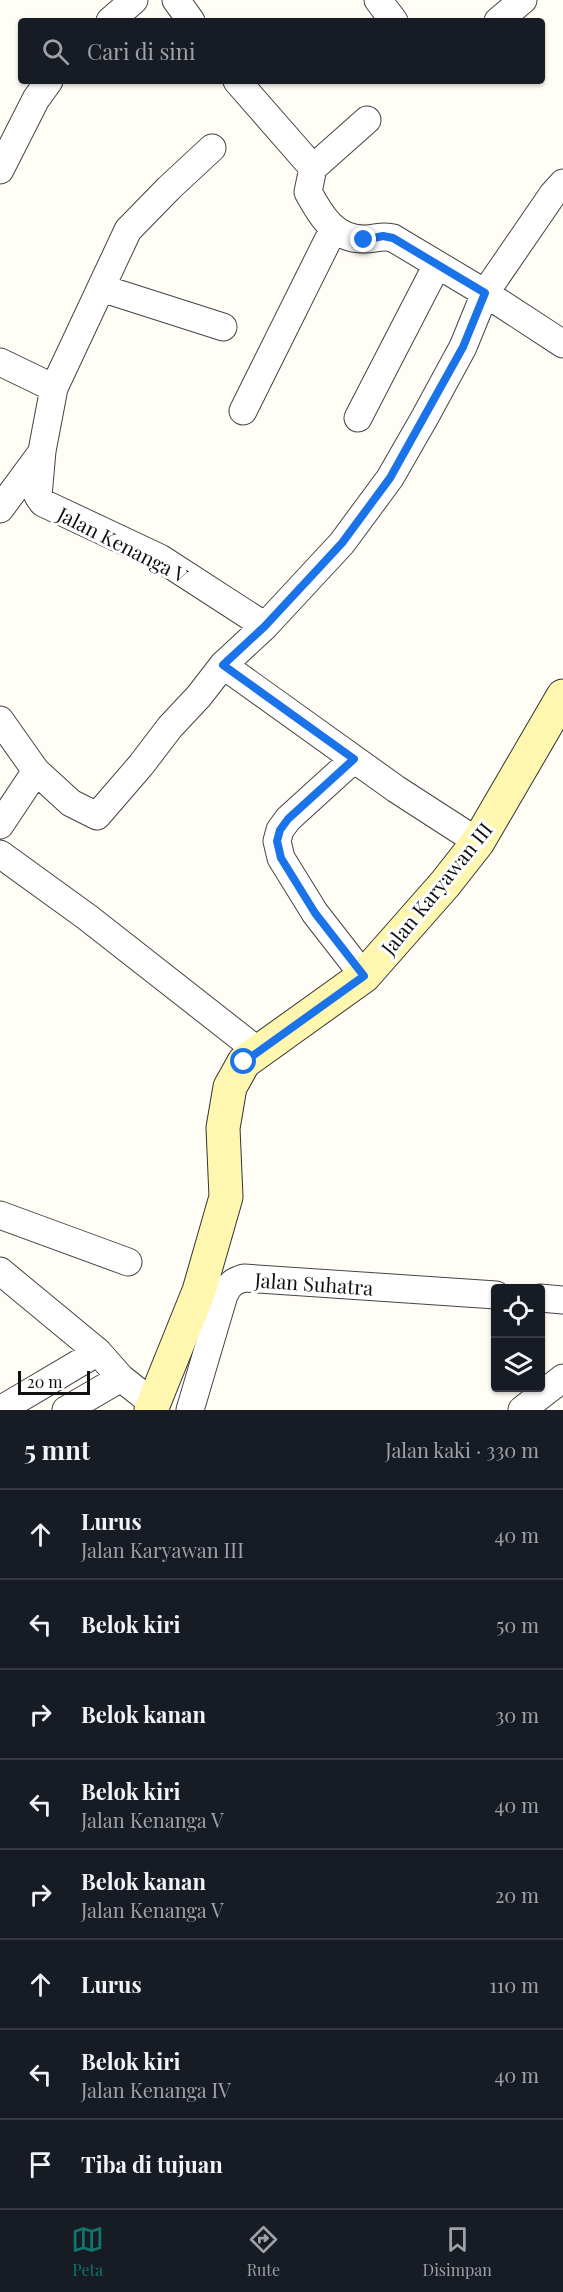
<!DOCTYPE html>
<html lang="id">
<meta charset="utf-8">
<style>
body{margin:0;font-family:"Playfair Display",serif;background:#242831;color:#f1f3f6}
.controls{position:absolute;right:18px;bottom:18px;display:grid;overflow:hidden;border-radius:6px;box-shadow:0 2px 4px #0004}
.controls button{width:54px;height:54px;display:grid;place-items:center;padding:0;border:0;border-bottom:2px solid #363941;background:#171b24;color:#f1f3f6;font:30px sans-serif}
.scale{position:absolute;left:18px;bottom:15px;width:72px;box-sizing:border-box;padding-left:6px;border:3px solid #111;border-top:0;font-size:16px;line-height:21px;white-space:nowrap;color:#111;-webkit-text-stroke:4px #fff;paint-order:stroke}
.stop{position:absolute;width:18px;height:18px;margin:-14px;border:4px solid #1a73e8;border-radius:50%;background:#fff}
.stop.end{background:#1a73e8;border-color:#fff;box-shadow:0 2px 6px #0008}
.list{margin:0;padding:0;list-style:none}
h2{display:flex;justify-content:space-between;align-items:center;height:78px;margin:0;padding:0 24px;font-size:26px}
h2 small{font-size:20px;font-weight:400;color:#9ea1a6}
.list li{display:grid;grid-template-columns:39px 1fr auto;gap:18px;align-items:center;box-sizing:border-box;height:90px;padding:0 24px;border-top:2px solid #363941}
.list b{display:block;font-size:22px;white-space:nowrap}
.list p{margin:0;font-size:20px;white-space:nowrap;color:#9ea1a6}
.list em{font-size:20px;font-style:normal;color:#9ea1a6}
.icon{flex:none;width:33px;height:33px;fill:none;stroke:currentColor;stroke-width:2;stroke-linecap:round;stroke-linejoin:round}
.map{position:relative;flex:none;width:563px;height:1410px;overflow:hidden}
.search{position:absolute;background:#171b24;box-shadow:0 2px 4px #0004;left:18px;right:18px;top:18px;height:66px;display:flex;align-items:center;gap:15px;box-sizing:border-box;padding:0 21px;border-radius:6px;color:#9ea1a6;font-size:22px}
.sheet{height:798px;background:#171b24}
nav{display:flex;justify-content:space-around;align-items:center;box-sizing:border-box;height:84px;border-top:2px solid #363941;background:#171b24;font-size:16px;color:#9ea1a6}
nav a{display:grid;justify-items:center;gap:3px}
nav .on{color:#0f766e}
.map>svg:first-child{display:block}
.lines{fill:none;stroke-linecap:round;stroke-linejoin:round}
.street-casing{stroke:#444;stroke-width:29}
.secondary-casing{stroke:#333;stroke-width:35}
.street{stroke:#fff;stroke-width:27}
.secondary{stroke:#fff6b0;stroke-width:33}
.route{stroke:#1a73e8;stroke-width:8}
.labels{text-anchor:middle;dominant-baseline:central;stroke-width:6;stroke-linejoin:round;paint-order:stroke}
.street-label{font-size:20px;fill:#111;stroke:#fff}
</style>
<div class="map">
<svg width="563" height="1410" viewBox="0 0 563 1410">
<rect width="100%" height="100%" fill="#fffdf5"/>
<g class="lines">
<defs>
<path id="street" d="M176 0 191 21
M378 0 394 21
M110 21 134 0
M498 21 523 0
M237 81 313 168 308 192C321 216 335 240 365 239 375 239 383 235 393 238L485 293 563 344
M212 148 169 188 128 230 54 388 42 451 38 496 43 503 160 558 265 626
M313 168 367 120
M0 170 36 99 49 81
M101 288 223 327
M0 362 54 388
M243 411 333 230
M358 418 437 265
M0 509 42 452
M223 665 396 789 478 842
M0 720 36 771 71 803 97 816 141 765 170 727 199 696 223 665 265 626 342 543 390 478 425 417 463 347 485 293 553 194 563 183
M354 759 288 819 280 830 277 841 281 858 315 913 364 976
M0 825 36 771
M0 854 87 917 258 1051
M0 1215 128 1262
M0 1271 98 1352 121 1378 154 1404
M540 1298 563 1300
M0 1410 98 1352
M66 1410 121 1378
M190 1410 224 1295C229 1284 234 1281 244 1278L496 1295
M522 1410 563 1378"/>
<path id="secondary" d="M151 1410 199 1291 226 1197 223 1128 230 1087 244 1062 364 976 445 884 478 842 563 696"/>
</defs>
<!-- street casing -->
<use href="#street" class="street-casing"/>
<!-- secondary casing -->
<use href="#secondary" class="secondary-casing"/>
<!-- street -->
<use href="#street" class="street"/>
<!-- secondary -->
<use href="#secondary" class="secondary"/>
</g>
<g class="lines">
<!-- route -->
<path class="route" d="M244 1062 364 976 315 913 281 858 277 841 280 830 288 819 354 759 223 665 265 626 342 543 390 478 463 347 485 293 393 238 383 236 364 240"/>
</g>
<g class="labels">
<!-- street labels -->
<g class="street-label">
<text transform="translate(123 544) rotate(27)">Jalan Kenanga V</text>
<text transform="translate(436 888) rotate(-51)">Jalan Karyawan III</text>
<text transform="translate(314 1283) rotate(4)">Jalan Suhatra</text>
</g>
</g>
</svg>
<div class="controls">
<button><svg class="icon" aria-label="locate" viewBox="0 0 24 24"><circle cx="12" cy="12" r="6"/><path d="M12 2v4M12 18v4M2 12h4M18 12h4"/></svg></button>
<button><svg class="icon" aria-label="layers" viewBox="0 0 24 24"><path d="M12 4l9 5-9 5-9-5zM3 14l9 5 9-5"/></svg></button>
</div>
<div class="scale">20 m</div>
<div class="stop" style="left:244px;top:1062px"></div>
<div class="stop end" style="left:364px;top:240px"></div>
<div class="search"><svg class="icon" aria-label="search" viewBox="0 0 24 24"><circle cx="10" cy="10" r="6"/><path d="M15 15l6 6"/></svg>Cari di sini</div>
</div>
<section class="sheet">
<h2>5 mnt<small>Jalan kaki · 330 m</small></h2>
<ul class="list">
<li><svg class="icon" aria-label="ahead" viewBox="0 0 24 24"><path d="M12 20V5M6 11l6-6 6 6"/></svg><div><b>Lurus</b><p>Jalan Karyawan III</p></div><em>40 m</em></li>
<li><svg class="icon" aria-label="left" viewBox="0 0 24 24"><path d="M17 20v-9H6M10 6l-5 5 5 5"/></svg><div><b>Belok kiri</b></div><em>50 m</em></li>
<li><svg class="icon" aria-label="right" viewBox="0 0 24 24"><path d="M7 20v-9h11M14 6l5 5-5 5"/></svg><div><b>Belok kanan</b></div><em>30 m</em></li>
<li><svg class="icon" aria-label="left" viewBox="0 0 24 24"><path d="M17 20v-9H6M10 6l-5 5 5 5"/></svg><div><b>Belok kiri</b><p>Jalan Kenanga V</p></div><em>40 m</em></li>
<li><svg class="icon" aria-label="right" viewBox="0 0 24 24"><path d="M7 20v-9h11M14 6l5 5-5 5"/></svg><div><b>Belok kanan</b><p>Jalan Kenanga V</p></div><em>20 m</em></li>
<li><svg class="icon" aria-label="ahead" viewBox="0 0 24 24"><path d="M12 20V5M6 11l6-6 6 6"/></svg><div><b>Lurus</b></div><em>110 m</em></li>
<li><svg class="icon" aria-label="left" viewBox="0 0 24 24"><path d="M17 20v-9H6M10 6l-5 5 5 5"/></svg><div><b>Belok kiri</b><p>Jalan Kenanga IV</p></div><em>40 m</em></li>
<li><svg class="icon" aria-label="arrive" viewBox="0 0 24 24"><path d="M6 21V4h12l-3 4 3 4H6"/></svg><div><b>Tiba di tujuan</b></div></li>
</ul>
</section>
<nav>
<a class="on"><svg class="icon" aria-label="map" viewBox="0 0 24 24"><path d="M3 6l6-2 6 2 6-2v14l-6 2-6-2-6 2zM9 4v14M15 6v14"/></svg>Peta</a>
<a><svg class="icon" aria-label="directions" viewBox="0 0 24 24"><path d="M12 3l9 9-9 9-9-9zM9 14v-3h6M13 9l2 2-2 2"/></svg>Rute</a>
<a><svg class="icon" aria-label="saved" viewBox="0 0 24 24"><path d="M7 4h10v16l-5-4-5 4z"/></svg>Disimpan</a>
</nav>
